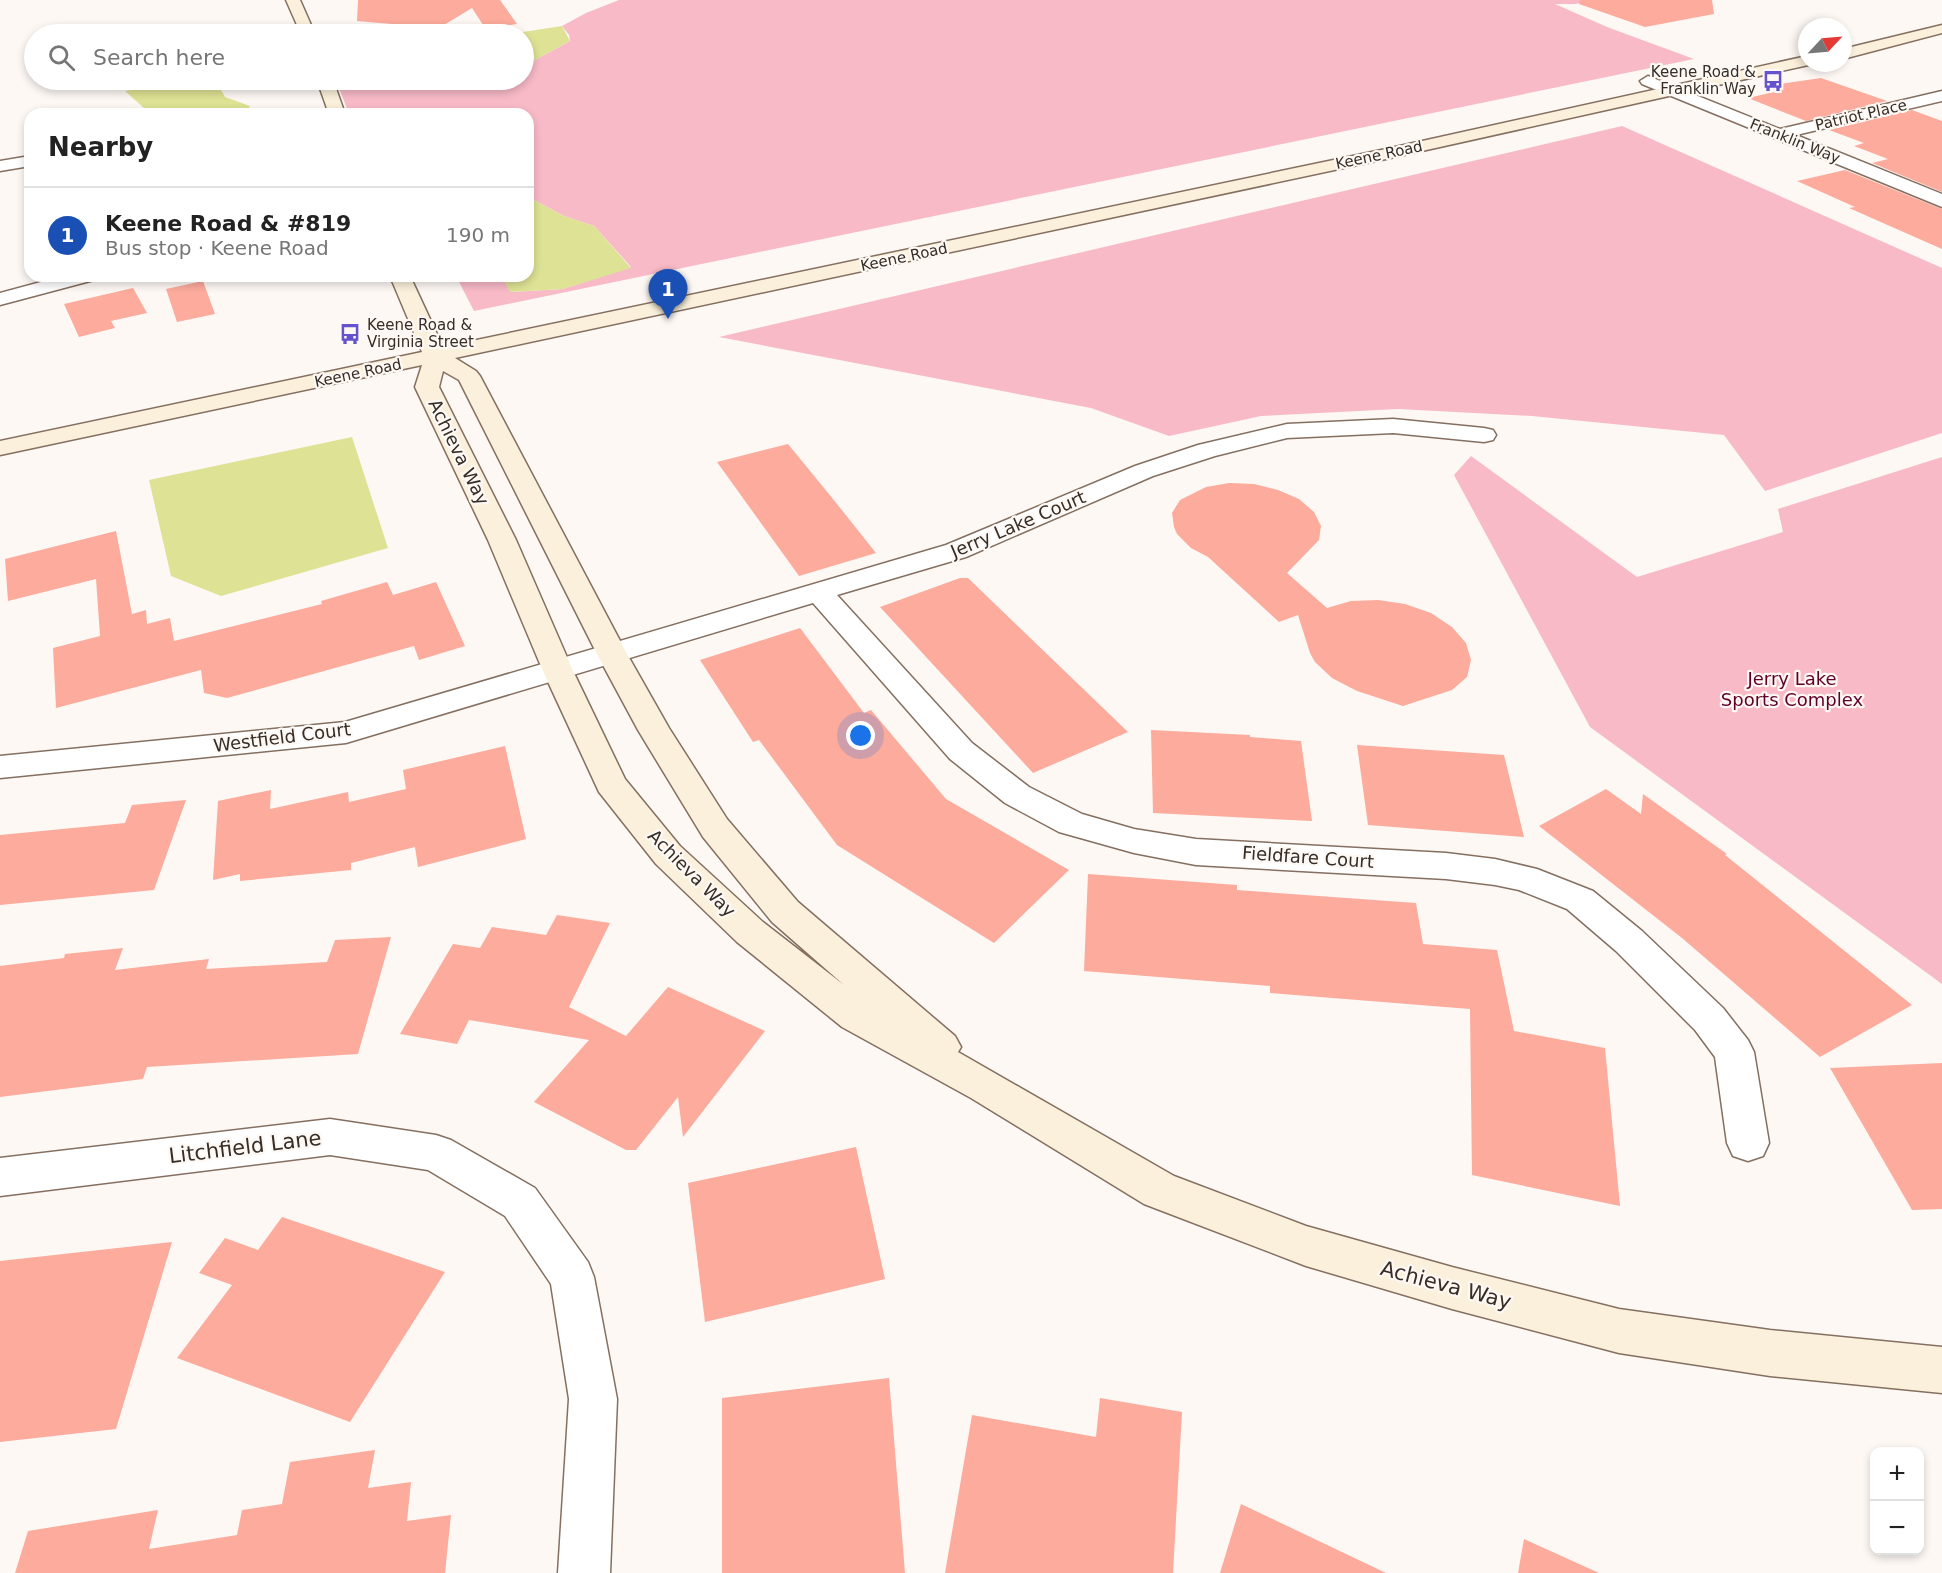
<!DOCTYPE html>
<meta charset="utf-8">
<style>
body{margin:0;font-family:"DejaVu Sans",sans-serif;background:#f2f2f2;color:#222}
.controls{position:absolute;right:18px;bottom:18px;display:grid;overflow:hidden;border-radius:12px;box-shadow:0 3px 9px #0003}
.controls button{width:54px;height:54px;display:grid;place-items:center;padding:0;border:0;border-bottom:2px solid #e0e0e0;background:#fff;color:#222;font:30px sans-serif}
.compass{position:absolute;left:1798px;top:18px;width:54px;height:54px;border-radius:50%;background:#fff;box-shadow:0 3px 9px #0003;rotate:64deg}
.you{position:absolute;left:861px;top:736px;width:21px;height:21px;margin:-15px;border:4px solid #fff;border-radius:50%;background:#1a73e8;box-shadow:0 0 0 9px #1a73e833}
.badge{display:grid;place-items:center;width:39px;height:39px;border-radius:50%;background:#0b8043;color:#fff;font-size:20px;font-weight:700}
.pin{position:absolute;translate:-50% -50px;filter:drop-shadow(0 2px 3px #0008)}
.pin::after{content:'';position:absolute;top:32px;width:21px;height:18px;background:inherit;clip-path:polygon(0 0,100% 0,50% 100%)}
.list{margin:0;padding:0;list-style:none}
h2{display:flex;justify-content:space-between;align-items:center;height:78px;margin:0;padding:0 24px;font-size:26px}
h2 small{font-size:20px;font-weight:400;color:#767676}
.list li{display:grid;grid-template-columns:39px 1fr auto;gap:18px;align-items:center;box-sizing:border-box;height:96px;padding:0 24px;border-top:2px solid #e0e0e0}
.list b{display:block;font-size:22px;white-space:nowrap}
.list p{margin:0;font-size:20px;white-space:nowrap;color:#767676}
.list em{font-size:20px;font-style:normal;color:#767676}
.icon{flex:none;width:33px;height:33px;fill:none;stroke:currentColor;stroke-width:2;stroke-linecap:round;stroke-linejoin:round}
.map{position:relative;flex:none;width:1942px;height:1573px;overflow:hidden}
.search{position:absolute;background:#fff;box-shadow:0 3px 9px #0003;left:24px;top:24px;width:510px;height:66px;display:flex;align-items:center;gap:15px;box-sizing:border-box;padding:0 21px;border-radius:33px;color:#767676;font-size:22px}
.panel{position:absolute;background:#fff;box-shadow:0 3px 9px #0003;left:24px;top:108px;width:510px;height:174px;border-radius:18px}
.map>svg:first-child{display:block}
.green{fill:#f8bac7}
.water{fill:#dee294}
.building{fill:#fcab9c}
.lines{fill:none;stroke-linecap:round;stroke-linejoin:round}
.street-casing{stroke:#846f60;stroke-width:3}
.secondary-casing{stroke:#846f60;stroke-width:3}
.street{fill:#fff;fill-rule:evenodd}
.secondary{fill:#faf0db;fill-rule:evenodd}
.labels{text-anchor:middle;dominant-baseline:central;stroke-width:4.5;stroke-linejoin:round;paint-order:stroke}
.far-poi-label{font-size:15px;fill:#362d27;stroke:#fdf8f4;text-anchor:end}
.far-street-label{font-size:15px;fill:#362d27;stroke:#fdf8f4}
.street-label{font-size:18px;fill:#362d27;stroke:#fdf8f4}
.park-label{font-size:18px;fill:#600029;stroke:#fdf8f4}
.near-street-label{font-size:21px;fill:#362d27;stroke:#fdf8f4}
</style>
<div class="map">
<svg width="1942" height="1573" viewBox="0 0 1942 1573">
<rect width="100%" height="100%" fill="#fdf8f4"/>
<!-- green -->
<path class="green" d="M619 0H1599L1575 4H1555L1607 27 1694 59 474 311 456 276H502L511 292 563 289 631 267 594 226 564 216 528 197V114H349L336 80H524V66L570 41 569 35 562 26 586 13Z
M1622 126 1942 268V433L1765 491 1724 435 1532 416 1398 409 1261 416 1169 436 1091 408 719 337Z
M1471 456 1637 577 1783 532 1778 509 1942 457V984L1590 727 1454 475Z"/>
<!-- water -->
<path class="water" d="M562 26 570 41 524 66V34H510Z
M204 85C214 86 221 87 225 97L250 106 247 112 143 114 144 108 125 91 154 87Z
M528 197 564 216 594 226 631 268 563 289 510 292 502 276H528Z
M352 437 388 548 221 596 171 576 149 480Z"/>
<!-- building -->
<path class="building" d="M358 0H500L517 24 485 28 472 8 439 28 357 21Z
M1580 0H1712L1714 14 1645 27 1579 4Z
M1821 78 1887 101 1806 121 1748 98 1778 91 1765 86Z
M1912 110 1942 121V192L1872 163 1888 159 1854 146 1864 143 1829 130Z
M1845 170 1942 209V249L1849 208 1855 207 1797 181Z
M203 281 215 314 177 322 166 289Z
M133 288 147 313 111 321 115 328 79 337 64 304Z
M788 444 833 499 876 553 799 576 717 462Z
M1229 483 1254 484 1278 490 1299 499 1314 512 1321 526 1319 540 1287 573 1327 608 1351 601 1378 600 1405 604 1431 613 1452 627 1466 643 1471 660 1467 677 1452 690 1403 706 1357 691 1332 678 1315 662 1310 653 1298 615 1279 622 1208 557 1191 548 1177 534 1174 527 1172 513 1180 500 1206 487Z
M116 531 132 614 146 610 147 624 170 618 174 641 322 604 321 601 387 582 393 595 436 582 465 646 419 660 414 646 227 698 204 693 201 670 56 708 53 648 100 636 96 579 8 601 5 559Z
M960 578H968L1128 732 1033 773 880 607Z
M800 628 864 713 871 710 946 799 1069 870 994 943 837 845 759 740 753 742 700 660Z
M1151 730 1250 735V737L1301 741 1312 821 1153 813Z
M1357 745 1504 755 1524 837 1368 825Z
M505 746 526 839 418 867 415 847 351 863V870L240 881V874L213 880 218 801 271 790 270 809 348 792 349 802 406 789 403 770Z
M1606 789 1641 814 1643 794 1727 854 1725 855 1912 1005 1820 1057 1682 938 1539 826Z
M186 800 154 890 0 905V835L125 823 132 805Z
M1088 874 1237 885V890L1416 903 1423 944 1497 950 1514 1031 1605 1048 1620 1206 1472 1175 1470 1009 1270 993V986L1084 971Z
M557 915 610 923 569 1007 626 1036 668 987 765 1031 683 1137 678 1097 636 1150H626L534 1102 589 1040 469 1020 457 1044 400 1034 453 944 480 948 492 927 546 935Z
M391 937 358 1054 147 1067 143 1079 0 1097V966L64 958 65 954 123 948 115 970 209 959 206 969 327 962 335 940Z
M1942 1063V1209L1912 1210 1830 1068Z
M856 1147 885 1279 705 1322 688 1183Z
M282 1217 445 1272 350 1422 177 1358 232 1285 199 1273 225 1238 258 1250Z
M172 1242 116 1429 0 1442V1261Z
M889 1378 905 1573H722V1398Z
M1100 1398 1182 1412 1173 1573H945L972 1415 1096 1437Z
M375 1450 368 1488 411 1482 407 1521 451 1515 445 1573H15L28 1531 158 1510 149 1549 237 1535 242 1510 282 1504 290 1462Z
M1241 1504 1386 1573H1220Z
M1524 1539 1599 1573H1518Z"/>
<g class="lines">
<defs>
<path id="street" d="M1648 76 1780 129 1942 91V101L1796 135 1942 194V207L1642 84 1640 81Z
M30 156V166L0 171V161Z
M63 276H97L94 280 0 305V293Z
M1393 419 1484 428 1493 430 1496 435 1493 440 1484 442 1393 433 1287 438 1215 456 1153 476 966 557 837 595 972 743 1029 787 1082 814 1134 829 1196 839 1446 853 1495 859 1537 869 1593 891 1642 931 1723 1008 1748 1040 1754 1052 1769 1143 1763 1156 1748 1161 1733 1156 1727 1143 1715 1057 1695 1030 1616 951 1567 909 1519 890 1495 885 1446 879 1196 865 1134 853 1059 832 1005 803 950 759 813 603 346 743 0 778V756L345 722 946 545 1135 466 1198 445 1287 424Z
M330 1119 436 1135 451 1140 535 1188 588 1262 594 1277 617 1399 610 1573H558L569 1399 551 1284 505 1216 428 1170 330 1155 0 1196V1158Z"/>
<path id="secondary" d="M286 0H300L315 34H301Z
M1942 25V33L1843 59V49Z
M1807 56V63L1813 64 1386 159 455 358 476 371 480 376 627 654 669 728 727 819 798 902 955 1036 961 1047 958 1052 1174 1176 1306 1226 1452 1267 1619 1309 1770 1330 1942 1347V1393L1770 1376 1619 1353 1452 1309 1306 1266 1144 1204 971 1098 842 1027 737 942 656 864 599 792 543 671 488 540 415 387 422 365 0 455V441L422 352 390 276H410L443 347 1386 149ZM443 371 459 380 597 654 638 730 703 837 772 922 844 985 763 922 680 846 625 779 573 671 516 540 439 387Z
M317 80H333L345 114H329Z"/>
</defs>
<!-- street casing -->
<use href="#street" class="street-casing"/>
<!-- secondary casing -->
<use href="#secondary" class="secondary-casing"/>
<!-- street -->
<use href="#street" class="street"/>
<!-- secondary -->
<use href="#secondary" class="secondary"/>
</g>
<!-- icons -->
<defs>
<symbol id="bus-bare" viewBox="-9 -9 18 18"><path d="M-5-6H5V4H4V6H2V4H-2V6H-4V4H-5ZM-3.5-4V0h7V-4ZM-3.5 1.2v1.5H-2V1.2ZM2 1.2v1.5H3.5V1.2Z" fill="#6453cc" stroke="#fdf8f4" stroke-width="2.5" paint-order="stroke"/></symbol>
</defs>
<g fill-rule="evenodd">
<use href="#bus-bare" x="1758" y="66" width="30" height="30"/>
<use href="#bus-bare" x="335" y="319" width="30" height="30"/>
</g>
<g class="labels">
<!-- far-poi labels -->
<g class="far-poi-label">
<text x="1756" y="72">Keene Road &amp;<tspan x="1756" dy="17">Franklin Way</tspan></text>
<text x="367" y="325" text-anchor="start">Keene Road &amp;<tspan x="367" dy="17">Virginia Street</tspan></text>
</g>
<!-- far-street labels -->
<g class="far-street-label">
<text transform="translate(1861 115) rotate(-13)">Patriot Place</text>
<text transform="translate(1795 141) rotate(22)">Franklin Way</text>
<text transform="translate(1379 155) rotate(-12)">Keene Road</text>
<text transform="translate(904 257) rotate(-12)">Keene Road</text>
<text transform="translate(358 373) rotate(-12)">Keene Road</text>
</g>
<!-- street labels -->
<g class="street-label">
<text transform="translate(459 452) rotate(64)">Achieva Way</text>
<text transform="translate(1018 524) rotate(-23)">Jerry Lake Court</text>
<text transform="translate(282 737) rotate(-7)">Westfield Court</text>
<text transform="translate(1308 857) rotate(4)">Fieldfare Court</text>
<text transform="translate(692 873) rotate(45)">Achieva Way</text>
</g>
<!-- park labels -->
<g class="park-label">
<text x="1792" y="678">Jerry Lake<tspan x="1792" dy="21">Sports Complex</tspan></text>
</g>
<!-- near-street labels -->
<g class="near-street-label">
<text transform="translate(245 1147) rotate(-7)">Litchfield Lane</text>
<text transform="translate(1446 1285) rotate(15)">Achieva Way</text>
</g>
</g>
</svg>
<div class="controls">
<button>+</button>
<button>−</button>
</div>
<svg class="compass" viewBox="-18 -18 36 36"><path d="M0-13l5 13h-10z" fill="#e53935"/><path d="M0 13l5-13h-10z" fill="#767676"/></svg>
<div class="you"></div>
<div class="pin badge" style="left:668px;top:319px;background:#1a4fb4">1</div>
<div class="search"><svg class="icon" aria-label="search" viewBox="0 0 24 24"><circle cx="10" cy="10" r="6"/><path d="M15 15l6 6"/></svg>Search here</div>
<section class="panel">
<h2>Nearby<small></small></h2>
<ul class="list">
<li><span class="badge" style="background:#1a4fb4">1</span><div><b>Keene Road &amp; #819</b><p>Bus stop · Keene Road</p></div><em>190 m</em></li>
</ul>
</section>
</div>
